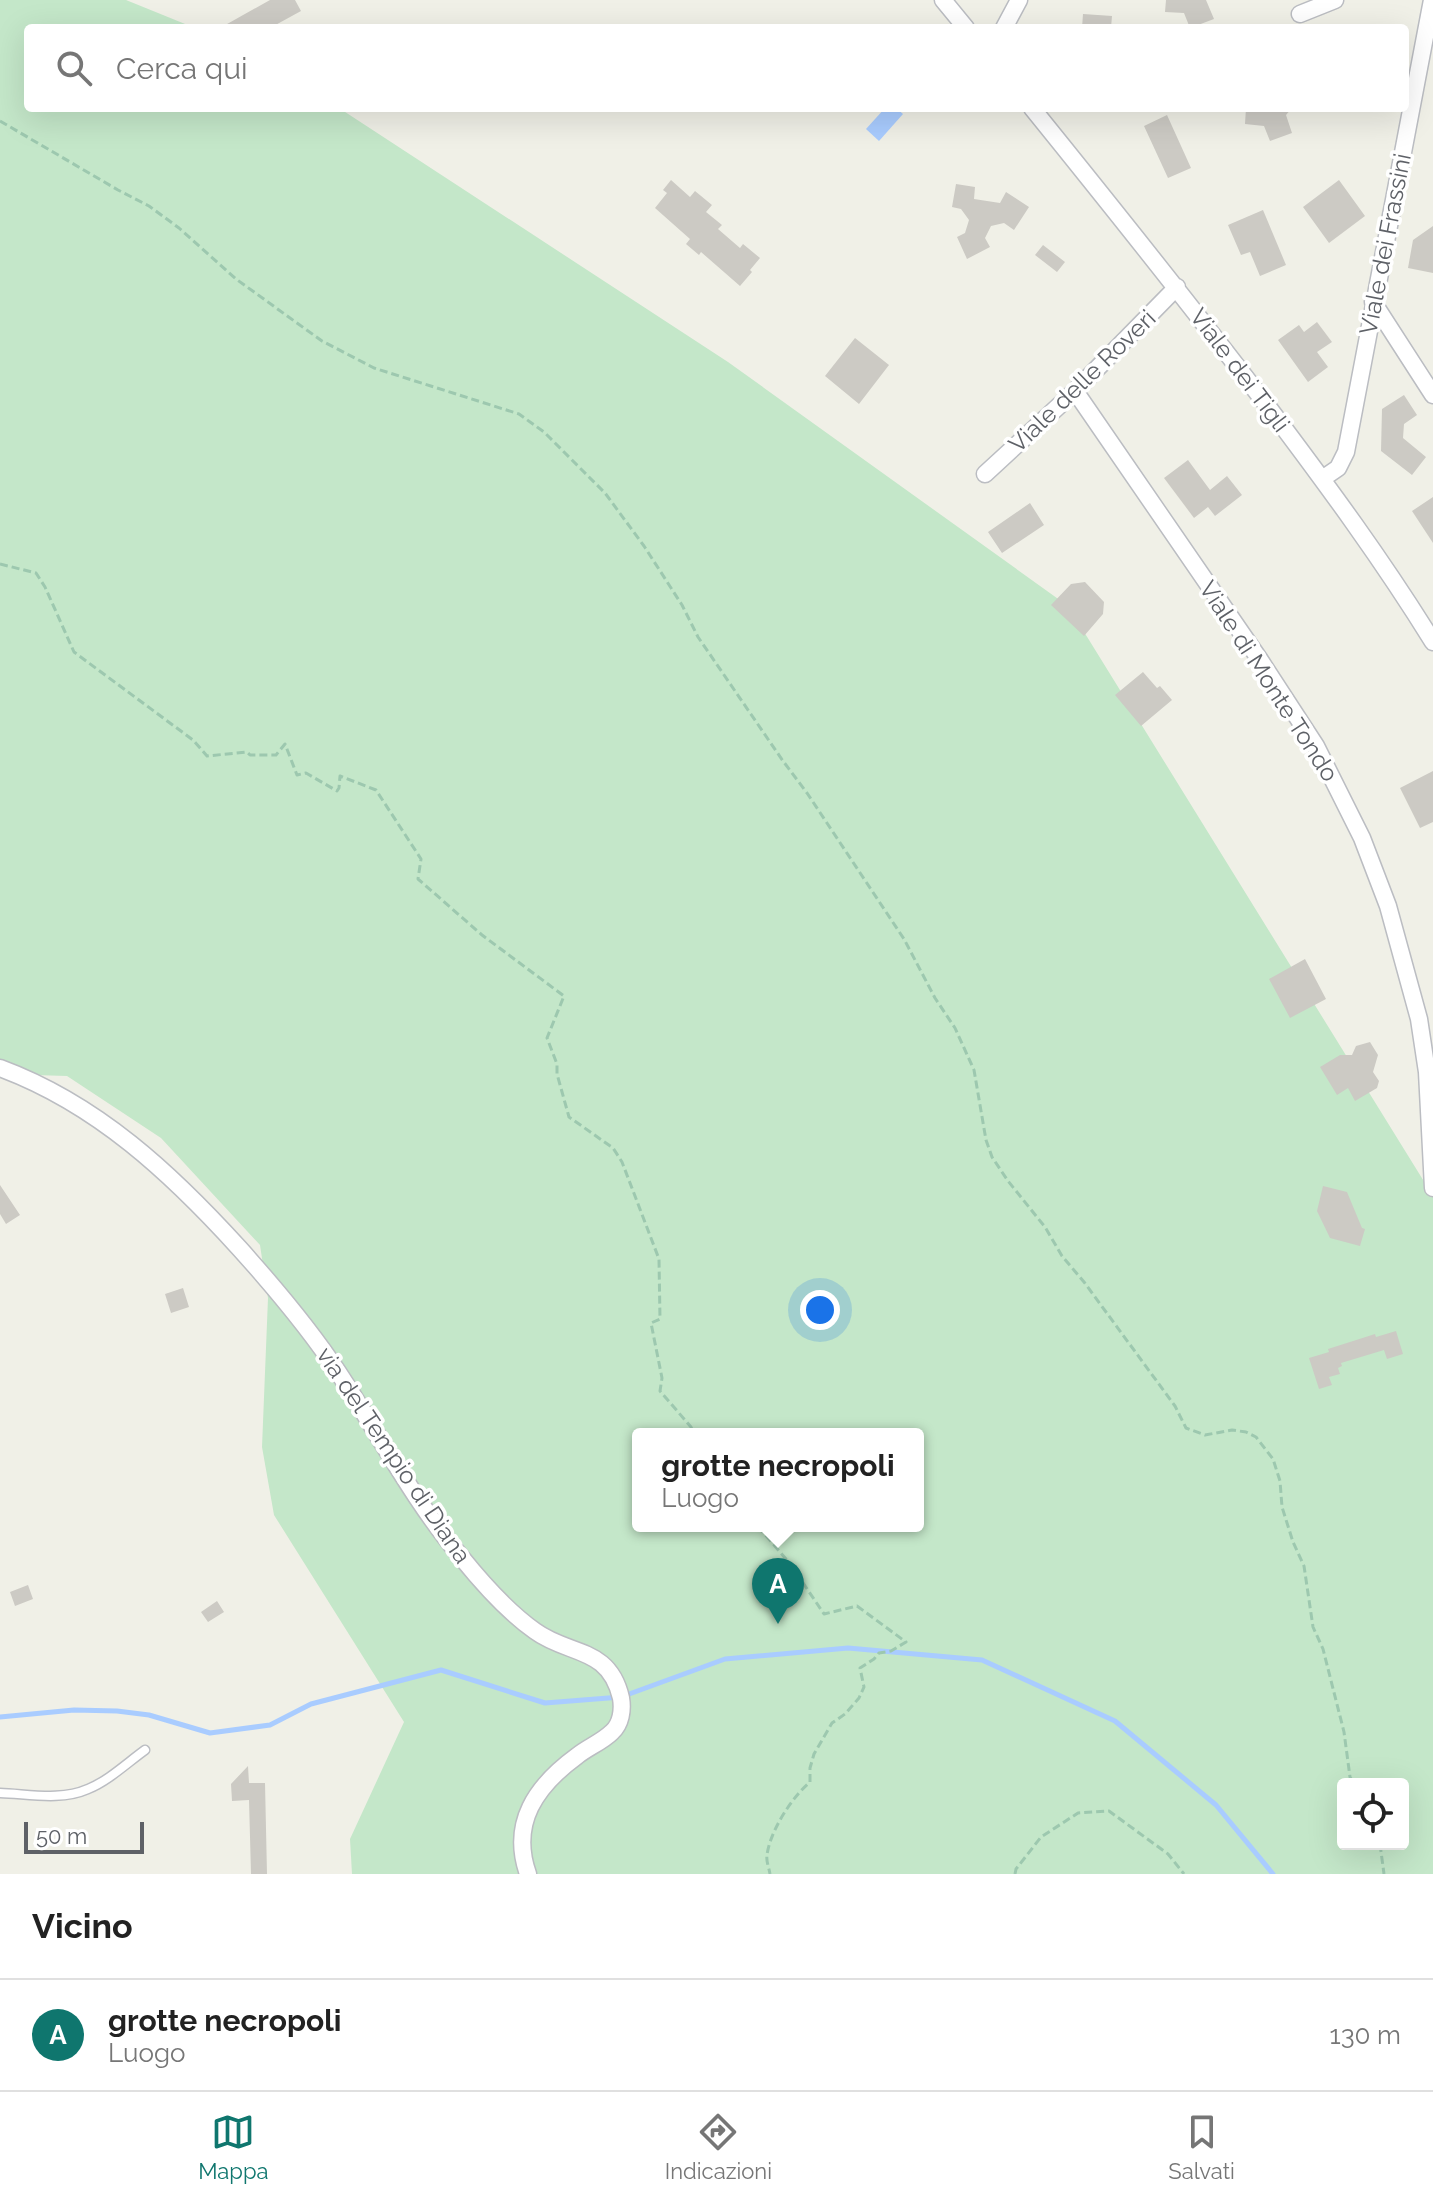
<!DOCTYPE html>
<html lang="it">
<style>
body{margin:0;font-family:Raleway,sans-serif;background:#f6f6f6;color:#222}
.controls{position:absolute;right:24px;bottom:24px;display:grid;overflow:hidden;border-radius:8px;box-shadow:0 8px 32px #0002}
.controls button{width:72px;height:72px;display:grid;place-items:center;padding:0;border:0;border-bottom:2px solid #e0e0e0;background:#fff;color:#222;font:40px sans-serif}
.scale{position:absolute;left:24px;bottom:20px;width:120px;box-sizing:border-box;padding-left:8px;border:4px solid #5e6167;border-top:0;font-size:22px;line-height:28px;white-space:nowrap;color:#5e6167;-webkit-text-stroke:6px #fff;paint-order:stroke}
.you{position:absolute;left:820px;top:1310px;width:28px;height:28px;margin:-20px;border:6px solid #fff;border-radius:50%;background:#1a73e8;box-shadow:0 0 0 12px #1a73e833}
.badge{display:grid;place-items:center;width:52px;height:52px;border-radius:50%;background:#0f766e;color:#fff;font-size:26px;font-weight:700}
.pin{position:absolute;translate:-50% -66px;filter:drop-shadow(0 2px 4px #0008)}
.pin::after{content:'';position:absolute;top:42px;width:28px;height:24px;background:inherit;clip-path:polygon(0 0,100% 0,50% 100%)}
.popup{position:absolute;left:632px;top:1428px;width:292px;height:104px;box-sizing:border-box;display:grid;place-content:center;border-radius:8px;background:#fff;filter:drop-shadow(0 2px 6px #0005);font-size:26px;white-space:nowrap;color:#767676}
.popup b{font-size:30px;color:#222}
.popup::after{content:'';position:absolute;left:50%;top:100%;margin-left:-16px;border:16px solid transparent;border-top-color:#fff}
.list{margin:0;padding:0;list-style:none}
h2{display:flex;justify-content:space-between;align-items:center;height:104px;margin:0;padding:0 32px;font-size:34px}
h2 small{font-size:26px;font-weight:400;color:#767676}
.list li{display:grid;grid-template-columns:52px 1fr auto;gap:24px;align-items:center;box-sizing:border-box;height:112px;padding:0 32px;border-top:2px solid #e0e0e0}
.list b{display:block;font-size:30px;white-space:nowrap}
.list p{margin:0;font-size:26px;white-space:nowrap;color:#767676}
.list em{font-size:26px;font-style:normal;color:#767676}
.icon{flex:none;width:44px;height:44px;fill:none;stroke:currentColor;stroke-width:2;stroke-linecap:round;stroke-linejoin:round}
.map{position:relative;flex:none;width:1433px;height:1874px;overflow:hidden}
.search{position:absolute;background:#fff;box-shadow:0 8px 32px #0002;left:24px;right:24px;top:24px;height:88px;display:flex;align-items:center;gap:20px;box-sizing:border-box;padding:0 28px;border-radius:8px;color:#767676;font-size:30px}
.sheet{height:216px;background:#fff}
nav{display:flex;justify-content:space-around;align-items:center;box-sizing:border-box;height:112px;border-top:2px solid #e0e0e0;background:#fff;font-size:22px;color:#767676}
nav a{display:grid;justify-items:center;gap:4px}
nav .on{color:#0f766e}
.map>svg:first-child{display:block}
.green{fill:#c4e7c9;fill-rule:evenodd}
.water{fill:#a9ccff}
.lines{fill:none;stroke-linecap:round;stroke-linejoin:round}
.stream{stroke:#a9ccff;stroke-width:5}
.building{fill:#cccac4}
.service-casing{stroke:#bbbdc2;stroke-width:11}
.minor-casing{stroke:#bbbdc2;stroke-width:19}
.path{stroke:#9dc8af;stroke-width:3;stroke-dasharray:8 4;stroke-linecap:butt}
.service{stroke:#fff;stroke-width:8}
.minor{stroke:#fff;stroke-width:16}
.labels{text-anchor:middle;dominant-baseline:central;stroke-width:7;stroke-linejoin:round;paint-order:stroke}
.street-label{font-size:24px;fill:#5e6167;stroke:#fff}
</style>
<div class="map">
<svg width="1433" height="1874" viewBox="0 0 1433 1874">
<rect width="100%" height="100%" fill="#f0f0e7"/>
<!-- green -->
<path class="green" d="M0 0H126L195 28H28V108H339L728 362 1068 606 1433 1196V1874H352L350 1839 404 1722 274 1515 262 1447 268 1298 260 1245 161 1138 67 1076 0 1074ZM638 1434H918V1526H638ZM1343 1784H1403V1844H1343Z"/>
<!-- water -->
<path class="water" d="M885 108H896L903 114 879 141 866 129Z"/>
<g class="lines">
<!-- stream -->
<path class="stream" d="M0 1717 74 1710 117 1711 149 1715 210 1733 270 1725 311 1704 441 1670 545 1703 621 1697 725 1659 848 1648 982 1660 1115 1721 1216 1805 1273 1874"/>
</g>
<!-- building -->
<path class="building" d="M270 0H295L301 11 270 28H220Z
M1166 0H1206L1214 19 1190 28 1184 13 1165 12Z
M1083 14 1112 16 1111 28H1082Z
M1246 108H1292L1286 115 1292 133 1270 141 1264 126 1245 124Z
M1167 115 1191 168 1168 178 1144 126Z
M671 180 690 197 695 191 712 205 706 212 722 225 718 229 740 248 743 244 760 258 750 270 752 272 740 286 701 252 699 255 686 244 690 239 655 208 667 193 663 190Z
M1339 180 1365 216 1329 243 1303 207Z
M956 184 975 187 974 199 1000 203 1006 192 1029 207 1014 230 1004 223 991 226 985 238 990 247 967 259 957 237 965 233 969 220 961 209 952 207Z
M1263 210 1286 265 1260 276 1250 252 1241 255 1228 225Z
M1433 226V273L1408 268 1413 240Z
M1043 245 1065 262 1057 272 1035 255Z
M1317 322 1332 342 1317 352 1328 367 1308 382 1278 340 1299 325 1304 332Z
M855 338 889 365 859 404 825 376Z
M1404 395 1417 415 1404 424 1403 438 1426 457 1412 475 1381 451 1382 409Z
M1188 460 1210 490 1227 476 1242 495 1215 516 1208 507 1194 518 1164 478Z
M1433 497V543L1412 511Z
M1030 503 1044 525 1002 553 988 532Z
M1085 582 1104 602 1103 614 1084 636 1051 605 1071 584Z
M1143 672 1157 688 1160 686 1172 700 1141 726 1115 695Z
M1433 771V822L1420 828 1400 788Z
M1305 959 1326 999 1290 1018 1269 979Z
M1370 1042 1378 1055 1373 1072 1379 1081 1377 1088 1355 1101 1348 1088 1337 1095 1320 1067 1340 1055H1352L1356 1046Z
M0 1185 20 1215 6 1224 0 1214Z
M1323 1186 1347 1192 1362 1228 1365 1229 1360 1246 1330 1238 1317 1211Z
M183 1288 189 1307 171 1313 165 1294Z
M1396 1331 1403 1354 1387 1359 1384 1350 1341 1363 1342 1366 1338 1368 1340 1374 1329 1377 1332 1385 1319 1389 1309 1358 1329 1352 1328 1349 1375 1334 1376 1337Z
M28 1585 33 1599 15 1606 10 1592Z
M217 1601 224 1612 208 1622 201 1612Z
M248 1766 249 1783H265L267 1874H251L249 1800 232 1801 231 1784Z"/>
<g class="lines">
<defs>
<path id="service" d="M0 1793C29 1794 61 1801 88 1789 108 1781 127 1763 145 1750"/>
<path id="minor" d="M943 0 966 28
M1300 14 1335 0
M1004 28 1019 0
M1032 108C1112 207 1192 307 1269 408 1327 485 1383 561 1433 642
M1373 302 1433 395
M1075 391 1260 660 1316 746 1362 838 1388 906 1419 1019 1427 1072 1433 1188
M985 474 1075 391 1177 287
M1322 479 1338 468 1346 452 1432 0
M0 1068C97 1104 171 1173 240 1249 275 1288 309 1328 338 1372 379 1434 414 1502 462 1558 483 1584 508 1612 535 1631 569 1656 609 1646 621 1698 623 1710 621 1724 612 1732 602 1742 588 1747 577 1756 536 1786 510 1823 528 1874"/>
</defs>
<!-- service casing -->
<use href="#service" class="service-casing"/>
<!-- minor casing -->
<use href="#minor" class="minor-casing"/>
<!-- path -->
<path class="path" d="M0 121 118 190 149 206 179 228 236 279 322 341 374 368 519 414 544 432 605 493 644 546 682 605 698 637 783 761 807 793 904 939 935 998 955 1028 974 1070 986 1140 992 1157 1008 1181 1045 1227 1062 1256 1084 1282 1175 1406 1186 1428 1205 1435 1232 1430 1246 1432 1256 1437 1273 1459 1280 1481 1282 1507 1293 1542 1304 1566 1313 1627 1323 1649 1344 1732 1350 1777 1354 1784
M0 564 36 573 45 587 74 652 193 740 207 756 247 752 250 755H276L285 744 297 775 306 773 337 791 339 788 340 776 376 790 421 859 418 879 482 935 564 996 547 1038 557 1064V1074L569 1117 613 1148 622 1162 659 1259 660 1319 651 1323 662 1378 660 1391 691 1427 694 1434
M758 1526 791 1565 824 1614 857 1606 906 1642 891 1651 879 1653 874 1659 860 1668 864 1687 859 1698 845 1714 832 1723 814 1754 810 1768V1782C792 1797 770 1831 767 1855 766 1861 769 1868 770 1874
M1380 1844 1384 1874
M1015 1874 1016 1869 1041 1837 1078 1813 1109 1811 1168 1854 1184 1874"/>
<!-- service -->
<use href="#service" class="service"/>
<!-- minor -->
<use href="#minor" class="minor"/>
</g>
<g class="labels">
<!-- street labels -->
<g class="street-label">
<text transform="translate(1385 244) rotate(-79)">Viale dei Frassini</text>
<text transform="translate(1240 370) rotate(53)">Viale dei Tigli</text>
<text transform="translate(1082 381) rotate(-44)">Viale delle Roveri</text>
<text transform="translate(1269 681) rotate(57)">Viale di Monte Tondo</text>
<text transform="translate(394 1455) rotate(56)">via del Tempio di Diana</text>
</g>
</g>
</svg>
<div class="controls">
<button><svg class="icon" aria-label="locate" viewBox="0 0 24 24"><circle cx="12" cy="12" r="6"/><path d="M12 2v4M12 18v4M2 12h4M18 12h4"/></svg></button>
</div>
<div class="scale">50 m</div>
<div class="you"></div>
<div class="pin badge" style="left:778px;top:1624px">A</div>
<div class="popup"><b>grotte necropoli</b>Luogo</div>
<div class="search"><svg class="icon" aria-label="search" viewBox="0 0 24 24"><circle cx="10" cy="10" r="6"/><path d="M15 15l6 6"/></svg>Cerca qui</div>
</div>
<section class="sheet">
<h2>Vicino<small></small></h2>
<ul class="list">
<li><span class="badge">A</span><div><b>grotte necropoli</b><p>Luogo</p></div><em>130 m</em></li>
</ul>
</section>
<nav>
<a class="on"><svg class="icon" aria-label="map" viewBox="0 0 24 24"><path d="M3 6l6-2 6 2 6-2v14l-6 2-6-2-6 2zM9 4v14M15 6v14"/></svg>Mappa</a>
<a><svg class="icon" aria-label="directions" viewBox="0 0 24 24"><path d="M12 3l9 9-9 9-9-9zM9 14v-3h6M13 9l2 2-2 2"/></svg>Indicazioni</a>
<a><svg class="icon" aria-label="saved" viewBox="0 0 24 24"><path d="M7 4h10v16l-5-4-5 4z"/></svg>Salvati</a>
</nav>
